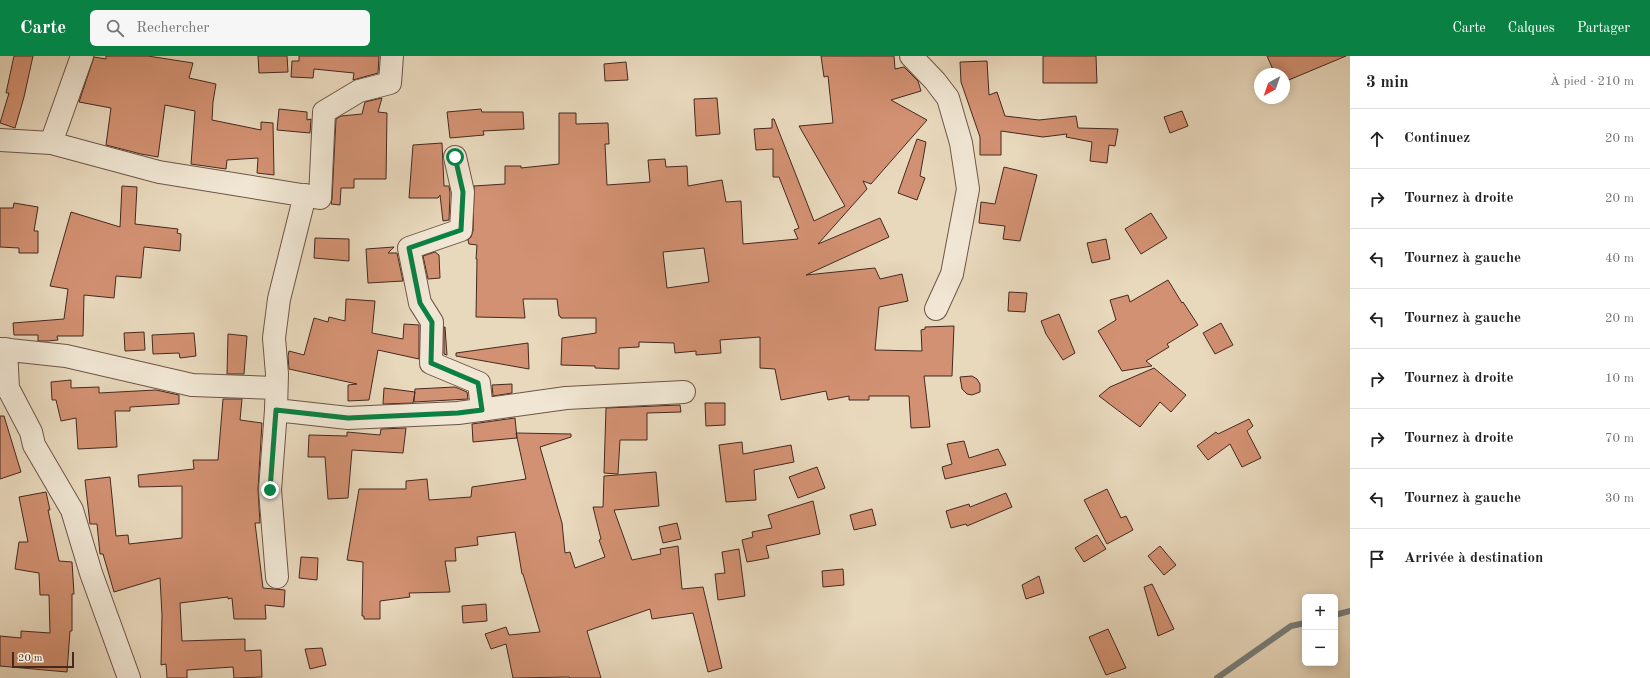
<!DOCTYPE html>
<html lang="fr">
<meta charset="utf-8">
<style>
body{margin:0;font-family:"Old Standard TT",serif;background:#f6f6f6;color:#222}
.controls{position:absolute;right:12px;bottom:12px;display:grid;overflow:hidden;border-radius:6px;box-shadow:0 2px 10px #0003}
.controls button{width:36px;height:36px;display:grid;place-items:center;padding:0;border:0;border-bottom:1px solid #e0e0e0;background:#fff;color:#222;font:20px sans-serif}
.compass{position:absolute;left:1254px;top:12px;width:36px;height:36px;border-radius:50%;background:#fff;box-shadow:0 2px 10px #0003;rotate:220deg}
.scale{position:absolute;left:12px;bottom:10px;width:62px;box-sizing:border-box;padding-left:4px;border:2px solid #45291f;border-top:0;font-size:11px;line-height:14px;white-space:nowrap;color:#45291f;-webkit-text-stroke:3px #f0e6d3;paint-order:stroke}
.stop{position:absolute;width:12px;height:12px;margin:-9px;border:3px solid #0b8043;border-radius:50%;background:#fff}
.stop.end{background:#0b8043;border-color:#fff;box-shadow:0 1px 4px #0008}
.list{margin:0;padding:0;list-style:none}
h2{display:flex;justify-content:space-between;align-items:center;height:52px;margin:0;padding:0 16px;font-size:17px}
h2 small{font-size:13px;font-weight:400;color:#767676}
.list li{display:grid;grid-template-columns:26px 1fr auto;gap:12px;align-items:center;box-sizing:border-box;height:60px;padding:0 16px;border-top:1px solid #e0e0e0}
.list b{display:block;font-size:15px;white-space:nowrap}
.list em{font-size:13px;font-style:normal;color:#767676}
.icon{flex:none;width:22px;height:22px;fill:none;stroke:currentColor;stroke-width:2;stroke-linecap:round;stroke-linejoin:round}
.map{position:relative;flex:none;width:1350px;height:622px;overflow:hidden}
header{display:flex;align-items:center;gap:24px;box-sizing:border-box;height:56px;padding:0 20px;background:#0b8043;color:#fff}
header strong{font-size:19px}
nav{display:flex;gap:22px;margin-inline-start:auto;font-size:14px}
.search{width:280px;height:36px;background:#f6f6f6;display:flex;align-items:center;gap:10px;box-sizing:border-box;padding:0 14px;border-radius:6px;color:#767676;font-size:15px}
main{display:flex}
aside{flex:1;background:#fff}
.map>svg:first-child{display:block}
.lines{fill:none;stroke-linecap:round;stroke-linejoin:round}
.stream{stroke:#777f7a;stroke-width:6}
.building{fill:#d29172;stroke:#45291f;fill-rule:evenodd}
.minor-casing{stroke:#6e5546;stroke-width:24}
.minor{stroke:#f0e6d3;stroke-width:22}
.route{stroke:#0b8043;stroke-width:5}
</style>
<header>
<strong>Carte</strong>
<div class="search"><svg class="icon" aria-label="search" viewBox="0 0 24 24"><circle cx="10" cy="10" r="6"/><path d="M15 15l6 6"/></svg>Rechercher</div>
<nav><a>Carte</a><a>Calques</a><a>Partager</a></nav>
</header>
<main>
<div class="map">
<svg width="1350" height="622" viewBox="0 0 1350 622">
<rect width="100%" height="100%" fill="#e8d8bc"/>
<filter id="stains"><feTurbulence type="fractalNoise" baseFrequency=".005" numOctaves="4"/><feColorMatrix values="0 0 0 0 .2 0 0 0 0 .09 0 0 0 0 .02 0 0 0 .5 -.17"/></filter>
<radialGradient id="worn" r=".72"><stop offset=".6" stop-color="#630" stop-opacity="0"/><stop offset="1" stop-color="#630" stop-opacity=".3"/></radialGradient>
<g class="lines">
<!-- stream -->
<path class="stream" d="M1335 559 1350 555
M1217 622 1291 570 1305 567"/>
</g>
<!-- building -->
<path class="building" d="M14 0H33L24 41 15 72 0 67 9 37H6Z
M106 0H148L193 7 189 22 216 28 213 46 212 64 261 74V66L273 67 274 119 257 117 258 102 227 104 226 113 191 108 195 55 165 49 158 101 141 98 106 89 111 52 79 46 94 1 106 3Z
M258 0H287L288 16 259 17Z
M299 0H379L378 17 353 24 354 17 314 13 313 22 291 21 292 5H299Z
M821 0H894L895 13 904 11 918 25 921 35 891 44 927 64 871 128 863 125 867 133 818 188 880 162 889 181 806 219 875 212 880 223 902 218 908 245 879 251 875 294 922 295 921 274 925 273V271L954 270 952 320H924L930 371 911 372 909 340H869V344H849V340L828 344 826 335 781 344 775 313 760 312V281L720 284 721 297 696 299V295L675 297 674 287 639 286V291L619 292V313L595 312V310L561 309 562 282 596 277V262H561L560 260H559L557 243H523L525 262 476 261 477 203H476L477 189 469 188 468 184 471 181 473 175 474 130 505 128V110H521V112L559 108V57H576V68L608 67 609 88H605L607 129 650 126 648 104 665 103 666 111 687 110 688 130 722 124 726 146 741 145 743 188 798 183 794 174 799 172 779 121H773V93L756 94 754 73 772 72V63H774L814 165 845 150 799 70 833 67 828 20 824 21ZM704 192 709 226 667 232 663 196Z
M1043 0H1096L1097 27H1043Z
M1267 0H1346L1284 26V18H1275Z
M987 5 989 39 997 36 1005 60 1039 64 1076 60 1078 72 1118 73 1115 90 1109 89 1107 107 1090 105 1092 86 1066 81 1067 78 1043 81 1001 75V99H980V81L961 26 960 6Z
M626 6 628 24 605 25 604 8Z
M382 42 378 56 387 57 386 123H354V132H341L340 149 331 148 332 143 336 63 341 60 362 58 365 46Z
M717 42 720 78 696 80 694 43Z
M279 53 307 56V64L311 63 310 77 277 74Z
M481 53 482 56H523L524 73 483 75 484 79 450 82 447 56Z
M1182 55 1188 70 1170 77 1164 61Z
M917 83 926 86 920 120 925 122 917 144 898 137Z
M442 87 444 130H449L450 137 449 164 443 165 440 139 438 142H409L413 89Z
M1004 111 1037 119 1020 185 1003 183 1005 170 979 167 981 146 995 148Z
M122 130 137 131 135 168 178 173 177 177 181 178 180 195 144 191 141 222 116 220 114 242 84 239 83 280H57L58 284 47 285H38V279H14L13 267 64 263 68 233 50 230 71 156 120 171Z
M14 147 38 151 34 175H38V197H19V192L0 191V152H13Z
M1151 157 1167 182 1141 198 1125 173Z
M315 182 349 183V205L314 202Z
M1106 183 1110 203 1092 207 1087 187Z
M394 191 388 197H397L403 225 368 227 366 193Z
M435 196 439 199 440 222 428 223 423 200Z
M1168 224 1182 247 1183 246 1198 269 1167 288 1169 291 1146 305 1152 310 1122 315 1098 275 1116 264 1110 244 1128 239 1130 246Z
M1009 236 1027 237 1025 256 1008 255Z
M346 243 375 245 372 277 403 283 404 268 419 269V303L378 294 369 344 348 345V329L357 328 289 313 288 300 289 295 304 299 314 262 328 266 329 261 345 265Z
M1059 258 1075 297 1063 304 1046 278 1041 265Z
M1221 267 1233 289 1215 298 1203 277Z
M444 271H445L447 299 444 298Z
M144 276 145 294 125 295 124 277Z
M194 277 196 300 180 302 179 297 153 298 152 279Z
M228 278 247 280 244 318H227Z
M528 287 529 313 456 300V297Z
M1154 312 1186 339 1171 356 1160 346 1140 371 1099 340 1110 331Z
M972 320 977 323 980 328V336L972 339 967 338 962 333 960 321Z
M71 324V332L99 331V337L156 334 179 339V348L130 351V355H115L117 391 78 393 76 362 61 365 56 344H52L51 326Z
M512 328V337L493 340 492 329Z
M455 331 467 336 468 343 414 346 415 333Z
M384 332 415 336 413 347 383 348Z
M223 343H242L240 364 262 367 258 433 260 467H255L263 532 285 534 284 551 265 549 266 563H234L232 542 228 543V541L180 547 182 585 245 583V595L261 594 262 621 234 622 233 611 187 614V622H167L166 608 161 609 162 559 160 522 114 536 103 498H100L97 468H90L85 424 110 421 116 480 128 479 129 488 182 482V430L139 431 138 419 194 413 193 404H218Z
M705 347H725V369L706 370Z
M680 349 681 356 647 357V384H620L618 418 604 417 606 352Z
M0 360H4L21 416 0 423Z
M515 362 517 382 473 386 472 368Z
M1249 363 1253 370 1247 375 1261 402 1242 411 1230 388 1208 404 1197 390 1216 376 1218 378Z
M406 372 403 397 352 394 348 442 328 443 325 401H308L309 379 347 380V376L380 379 381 373Z
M516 377 571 378V381L540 391 562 467 565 497 570 496 575 512 605 501 599 484 601 483 593 451H603L604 420 656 416 659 450 614 454 632 504 661 498 660 493 678 490 682 533 703 531 722 612 708 616 693 557 652 563 650 553 587 575 601 622H570L569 621 513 622 506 588 491 593 485 578 506 571 509 579 540 576 523 518H522L515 476 477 481 478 489 455 492 456 505H445L450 536 409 537 410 541 380 545V563H364V560H362L363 506 347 504 359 433H406V425L427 423 429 444 471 441 472 431 526 423Z
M964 385 969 402 998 393 1006 409 945 423 942 411 952 408 947 388Z
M742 386 743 398 791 389 794 406 754 414 756 444 726 446 719 389Z
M817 411 825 432 798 442 789 421Z
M1107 433 1121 462 1126 460 1133 474 1107 488 1084 444Z
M46 436 50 454H48L59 505 72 506 74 538H72V575H70L67 616 0 610V580L21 582V575L50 577 49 539H40L39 517 15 513 19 486H28L19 441Z
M1006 437 1012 451 967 470 966 468 951 472 946 455 969 448 970 451Z
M813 445 820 478 766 490 769 502 747 506 742 484 753 481 752 476 772 472 768 459Z
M872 453 876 469 854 474 850 459Z
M677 467 681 483 663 487 659 471Z
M1097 479 1106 493 1084 506 1075 492Z
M1160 490 1176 509 1164 519 1148 500Z
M739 493 745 540 718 544 715 518 725 517 722 496Z
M301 501 318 502 317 524 299 522Z
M843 513 844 529 823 531 822 515Z
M1039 520 1044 537 1026 543 1022 529Z
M1152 528 1174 573 1158 580 1144 531Z
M486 548 487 565 463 567 462 550Z
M1108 573 1126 612 1106 619 1089 581Z
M322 592 326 609 310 613 305 593Z"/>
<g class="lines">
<defs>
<path id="minor" d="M911 0 935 25 948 42 961 87 968 133 952 218 936 253
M0 84 51 87 159 116 320 142 324 56 359 35 390 27 392 0
M51 87 82 0
M455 101 463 136 461 174 409 192 420 247 432 266 431 307 479 327 482 354
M0 293 66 300 192 329 276 332
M6 293 8 332 31 376 34 389 72 454 91 517 129 622
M276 354 348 362 458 357 566 342 684 336
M277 521 270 434 276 354 277 318 274 282 279 243 305 139"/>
</defs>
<!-- minor casing -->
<use href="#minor" class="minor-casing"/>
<!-- minor -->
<use href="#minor" class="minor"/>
</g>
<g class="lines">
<!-- route -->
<path class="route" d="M270 434 276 354 348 362 458 357 482 354 478 327 431 307 432 266 420 247 409 192 461 174 463 136 455 101"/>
</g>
<rect width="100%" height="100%" filter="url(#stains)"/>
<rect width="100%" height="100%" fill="url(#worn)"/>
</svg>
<div class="controls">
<button>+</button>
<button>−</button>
</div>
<svg class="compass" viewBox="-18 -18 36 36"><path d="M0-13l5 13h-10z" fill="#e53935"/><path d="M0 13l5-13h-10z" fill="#767676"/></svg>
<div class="scale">20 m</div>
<div class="stop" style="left:455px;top:101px"></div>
<div class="stop end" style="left:270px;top:434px"></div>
</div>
<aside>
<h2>3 min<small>À pied · 210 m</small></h2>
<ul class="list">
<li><svg class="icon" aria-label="ahead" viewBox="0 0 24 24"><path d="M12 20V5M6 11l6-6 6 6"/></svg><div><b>Continuez</b></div><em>20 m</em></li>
<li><svg class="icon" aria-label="right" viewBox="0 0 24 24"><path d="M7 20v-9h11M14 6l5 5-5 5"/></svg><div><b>Tournez à droite</b></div><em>20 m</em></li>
<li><svg class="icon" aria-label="left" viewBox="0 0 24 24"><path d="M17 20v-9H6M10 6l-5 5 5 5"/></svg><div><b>Tournez à gauche</b></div><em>40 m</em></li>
<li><svg class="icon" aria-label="left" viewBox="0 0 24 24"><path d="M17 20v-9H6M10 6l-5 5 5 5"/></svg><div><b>Tournez à gauche</b></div><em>20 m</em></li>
<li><svg class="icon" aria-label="right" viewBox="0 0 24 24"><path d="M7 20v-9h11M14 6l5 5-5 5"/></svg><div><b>Tournez à droite</b></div><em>10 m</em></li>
<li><svg class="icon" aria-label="right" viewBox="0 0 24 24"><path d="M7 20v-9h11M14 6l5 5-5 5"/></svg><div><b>Tournez à droite</b></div><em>70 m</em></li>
<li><svg class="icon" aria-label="left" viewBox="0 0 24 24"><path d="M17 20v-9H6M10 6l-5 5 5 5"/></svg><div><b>Tournez à gauche</b></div><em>30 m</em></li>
<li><svg class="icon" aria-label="arrive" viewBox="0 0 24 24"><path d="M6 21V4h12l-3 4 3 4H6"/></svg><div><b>Arrivée à destination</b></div></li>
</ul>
</aside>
</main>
